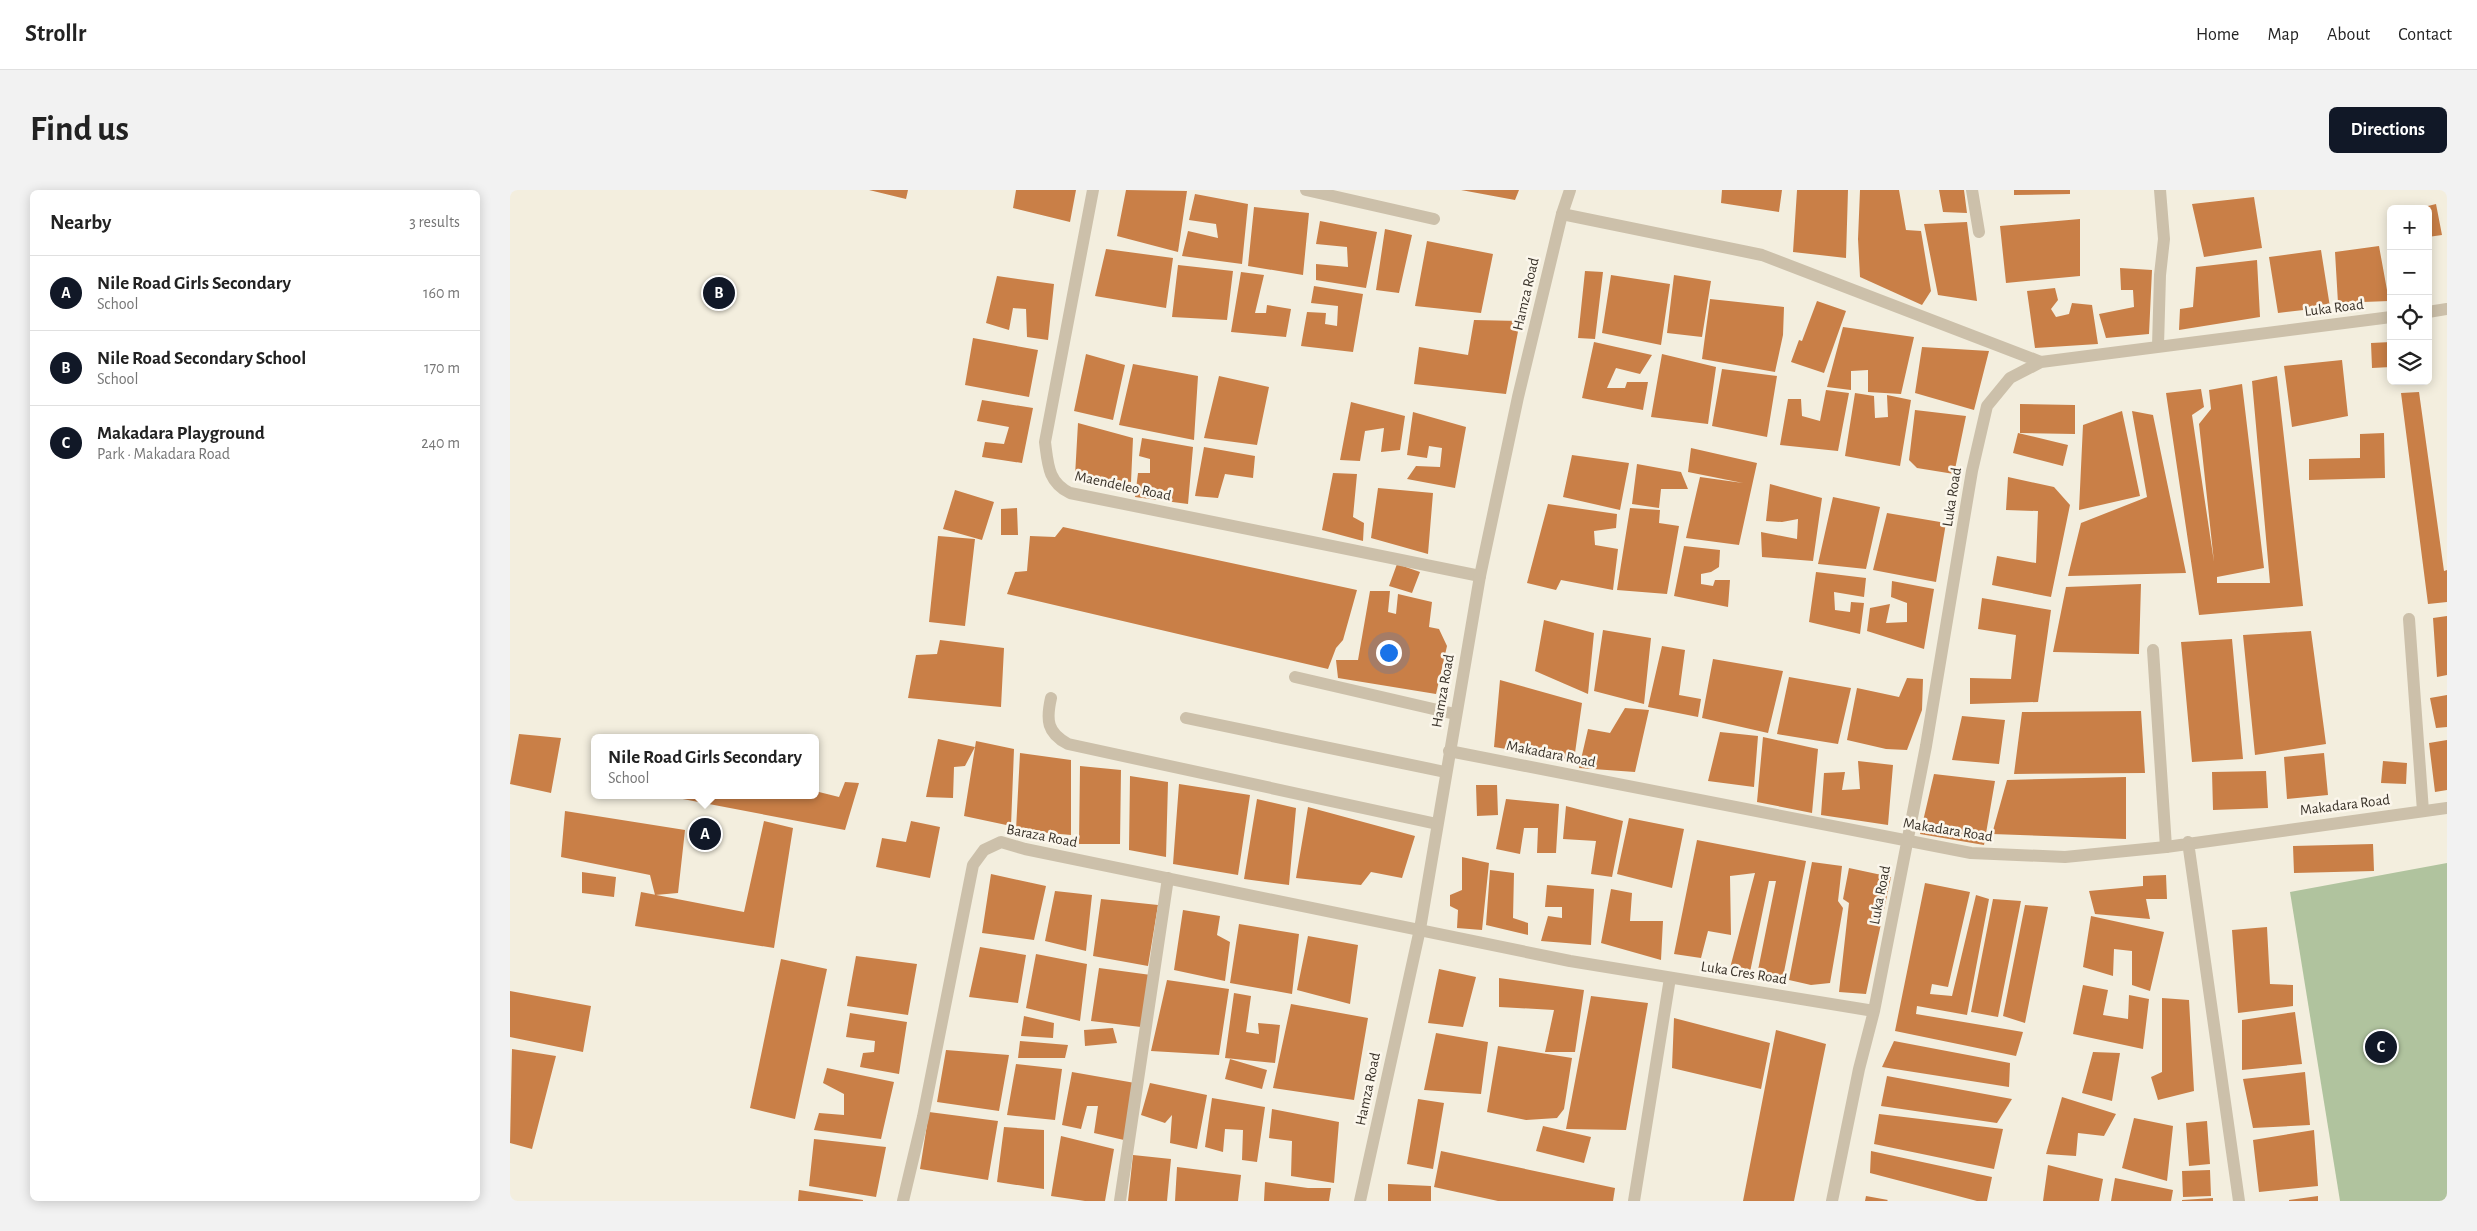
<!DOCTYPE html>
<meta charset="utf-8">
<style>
body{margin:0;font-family:"Alegreya Sans",sans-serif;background:#f2f2f2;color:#222}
.controls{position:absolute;right:15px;top:15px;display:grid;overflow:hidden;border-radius:8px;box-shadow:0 2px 12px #0003}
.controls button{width:45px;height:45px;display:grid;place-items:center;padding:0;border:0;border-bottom:1px solid #e0e0e0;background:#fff;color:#222;font:25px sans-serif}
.you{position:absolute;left:878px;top:462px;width:18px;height:18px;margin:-12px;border:4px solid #fff;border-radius:50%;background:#1a73e8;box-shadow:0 0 0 8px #1a73e833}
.badge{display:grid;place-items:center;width:32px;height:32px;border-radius:50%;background:#111827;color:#fff;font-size:16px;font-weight:700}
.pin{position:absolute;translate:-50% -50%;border:2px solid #fff;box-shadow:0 1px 5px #0006}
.popup{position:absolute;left:81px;top:544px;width:228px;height:65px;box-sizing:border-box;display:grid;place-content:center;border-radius:8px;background:#fff;filter:drop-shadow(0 1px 4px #0005);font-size:16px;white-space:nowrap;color:#767676}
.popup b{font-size:19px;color:#222}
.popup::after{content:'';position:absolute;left:50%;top:100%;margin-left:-10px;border:10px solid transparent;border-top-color:#fff}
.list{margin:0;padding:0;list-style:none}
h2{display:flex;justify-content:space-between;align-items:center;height:65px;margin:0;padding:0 20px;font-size:21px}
h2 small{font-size:16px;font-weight:400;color:#767676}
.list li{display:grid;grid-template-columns:32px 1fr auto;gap:15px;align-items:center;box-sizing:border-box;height:75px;padding:0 20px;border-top:1px solid #e0e0e0}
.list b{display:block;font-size:19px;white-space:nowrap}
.list p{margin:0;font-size:16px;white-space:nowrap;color:#767676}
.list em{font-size:16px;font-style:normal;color:#767676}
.icon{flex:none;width:28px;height:28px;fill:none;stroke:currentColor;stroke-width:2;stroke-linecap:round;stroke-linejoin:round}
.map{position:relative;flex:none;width:1937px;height:1011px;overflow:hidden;border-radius:8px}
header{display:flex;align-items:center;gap:30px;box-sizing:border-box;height:70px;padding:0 25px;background:#fff;border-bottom:1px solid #e0e0e0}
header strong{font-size:24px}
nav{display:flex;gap:28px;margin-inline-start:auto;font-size:18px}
.intro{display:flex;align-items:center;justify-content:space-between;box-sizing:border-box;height:120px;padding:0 30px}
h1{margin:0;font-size:35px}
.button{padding:12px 22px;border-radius:8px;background:#111827;color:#fff;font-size:18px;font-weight:700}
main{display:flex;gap:30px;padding:0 30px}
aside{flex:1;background:#fff;border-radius:8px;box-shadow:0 2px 12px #0003}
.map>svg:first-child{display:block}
.green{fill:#b0c39e}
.building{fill:#c97f47}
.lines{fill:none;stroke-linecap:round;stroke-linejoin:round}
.service{stroke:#ccc0aa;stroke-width:12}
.minor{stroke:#ccc0aa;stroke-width:12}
.tertiary{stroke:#ccc0aa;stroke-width:12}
.labels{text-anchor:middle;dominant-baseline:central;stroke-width:5;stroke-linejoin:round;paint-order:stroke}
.street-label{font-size:15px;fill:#393229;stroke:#fbf6eb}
</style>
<header>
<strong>Strollr</strong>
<nav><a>Home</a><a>Map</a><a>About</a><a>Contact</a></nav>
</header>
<div class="intro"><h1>Find us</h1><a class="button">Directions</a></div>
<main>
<aside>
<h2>Nearby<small>3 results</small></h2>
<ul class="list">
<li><span class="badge">A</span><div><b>Nile Road Girls Secondary</b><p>School</p></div><em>160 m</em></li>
<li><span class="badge">B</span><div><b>Nile Road Secondary School</b><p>School</p></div><em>170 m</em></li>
<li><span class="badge">C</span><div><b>Makadara Playground</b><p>Park · Makadara Road</p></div><em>240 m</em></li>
</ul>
</aside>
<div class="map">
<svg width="1937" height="1011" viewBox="0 0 1937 1011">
<rect width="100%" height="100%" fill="#f3eede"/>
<!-- green -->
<path class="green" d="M1937 673V1011H1830L1780 702Z"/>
<!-- building -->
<path class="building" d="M359 0H398L396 9Z
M506 0H566L560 32 503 18Z
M616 0 677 1 668 62 607 46Z
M951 0H1009L1005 10Z
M1212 0H1272L1269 22 1211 13Z
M1287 0H1338L1336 68 1283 62Z
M1350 0H1389L1396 40 1411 41 1421 101 1412 115 1350 87 1348 49Z
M1429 0H1454L1457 23 1433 22Z
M1504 0H1560V4L1504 5Z
M685 4 738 14 732 74 672 66 678 41 708 48 706 34 679 30Z
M1744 7 1752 58 1694 67 1682 14Z
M1926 14 1932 45 1918 47V19L1910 18Z
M744 17 799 23 793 85 738 76Z
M1570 29V86L1496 93 1490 36Z
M810 31 867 42 856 98 806 90V74L838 77 837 57 806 54Z
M1457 32 1467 111 1428 105 1414 34Z
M875 39 902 45 889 103 866 100Z
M917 51 983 64 971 123 905 116Z
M1869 56 1879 111 1828 113 1825 62Z
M596 59 663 68 656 118 585 106Z
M1811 60 1820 117 1768 123 1759 67Z
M1747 70 1750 127 1669 140 1670 119 1683 117 1686 77Z
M668 75 723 81 717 130 662 127Z
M1610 78 1642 80 1639 144 1596 148 1589 124 1624 117 1623 100H1611Z
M1075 81 1093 82 1085 149 1068 148Z
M731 82 754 85 745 123H756L757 115 781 119 776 147 721 142Z
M1101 85 1160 94 1151 155 1092 143Z
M1164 85 1201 91 1192 147 1157 143Z
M487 86 544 94 538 150 517 147 516 119 503 118 499 140 476 133Z
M804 96 853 104 843 162 791 156 797 122 816 123 815 134 827 136 828 116 801 113Z
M1545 98 1548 110 1541 119 1546 127 1559 124 1562 113 1582 115 1588 154 1525 158 1517 101Z
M1200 109 1274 117 1273 145 1265 182 1192 169Z
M1307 111 1336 121 1314 183 1281 172 1289 150 1292 151Z
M964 130 1010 131 996 204 904 194 909 157 958 165Z
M1333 137 1404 147 1391 204 1358 202V180L1341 181V200L1317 197Z
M463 148 528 160 519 207 455 195Z
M1084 152 1142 165 1130 184 1106 178 1097 198H1115L1117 192H1138L1133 220 1072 208Z
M1881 152V177L1862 178 1861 153Z
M1412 157 1479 161 1464 220 1405 203Z
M576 164 615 175 603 230 564 221Z
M1152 164 1206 177 1198 234 1141 227Z
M1832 170 1838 226 1782 237 1774 176Z
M623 174 688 186 684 250 609 235Z
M1212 179 1267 186 1257 247 1202 236Z
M709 186 759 197 747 255 694 248Z
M1767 186 1793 416 1689 425 1656 203 1691 199 1694 217 1682 225 1704 372 1689 234 1701 219 1699 200 1732 194 1754 378 1707 387V393H1760L1742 191Z
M1316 200 1339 203 1328 261 1270 255 1278 209H1291L1292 226 1310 231Z
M1909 202 1934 381 1937 380V412L1918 414 1891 203Z
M1345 203 1364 206 1365 228 1378 227 1377 205 1401 210 1390 276 1335 266Z
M472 210 523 218 512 273 472 267 475 252 494 254 499 237 467 231Z
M841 212 895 226 890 260 871 262 874 238 855 241 850 271 830 270Z
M1510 214 1565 215V244L1510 243Z
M1405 220 1456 226 1444 284 1407 278 1399 270Z
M1612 221 1630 306 1569 320 1573 235Z
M1622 221 1643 225 1676 383 1558 386 1571 333 1637 307Z
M903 222 956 237 945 298 897 289 906 276 930 277 932 258 919 256 917 268 897 265Z
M568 233 623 248 621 292 565 286Z
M1508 243 1558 255 1553 276 1503 263Z
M1874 243 1875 288 1799 290V269L1850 268V244Z
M632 248 683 257 678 314 625 307 628 283H640V269L629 266Z
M694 257 745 266 743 288 715 284 708 308 685 306Z
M1181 258 1247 273 1229 355 1176 348 1190 287 1233 293 1178 282Z
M1062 265 1119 273 1110 320 1053 307Z
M1127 274 1171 282 1178 299H1151L1149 318 1122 314Z
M823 283 847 284 843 327 854 333 853 351 812 340Z
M1498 287 1544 297 1560 315 1541 407 1482 395 1487 366 1526 373 1528 321 1496 320Z
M1260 294 1312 308 1303 371 1252 367 1251 342 1287 349 1288 329 1272 332 1256 331Z
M868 298 923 303 918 364 861 348Z
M445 300 484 312 472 350 433 339Z
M1323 307 1370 317 1356 379 1308 374Z
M1038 314 1107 324 1106 338 1084 341 1085 355 1108 359 1103 400 1051 390 1046 400 1017 393Z
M507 318 508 345H491V319Z
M1120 318 1150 320 1149 333 1169 336 1157 404 1107 400Z
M1377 323 1436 333 1426 392 1363 380Z
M553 337 847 400 833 450 826 458 818 479 497 404 505 382 517 381 520 346 545 347Z
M428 346 465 349 455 436 419 432Z
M1174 356 1210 360 1209 377 1201 382 1191 384V394L1203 396 1205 390H1220L1218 417 1164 406Z
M887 374 910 382 902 403 879 396Z
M1306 382 1356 388 1354 407 1324 402 1325 420 1340 422 1341 412 1354 413 1350 444 1299 432Z
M1382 391 1424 399 1414 459 1357 441 1360 418 1380 414 1376 433 1397 432V413L1381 407Z
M1631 394 1629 464 1543 462 1556 397Z
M860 401H880L878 422 886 424 888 404 922 412 919 437 929 439 937 456 926 504 828 488 826 470H848Z
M1472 408 1541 420 1528 512 1460 514V488L1501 489 1506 445 1468 439Z
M1937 426V485L1927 487 1923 428Z
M1034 430 1084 443 1078 504 1025 481Z
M1093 440 1141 448 1134 514 1084 501Z
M1801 441 1816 554 1745 565 1733 445Z
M1722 449 1733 569 1682 572 1671 452Z
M430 450 494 458 491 517 398 508 406 465 427 464Z
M1152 456 1175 460 1169 505 1191 509 1188 527 1138 517Z
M1203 469 1273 481 1258 543 1192 528Z
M1279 487 1341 498 1328 554 1267 544Z
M1397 488 1413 489 1412 520 1397 560 1376 559 1337 550 1347 498 1389 507Z
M990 490 1072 513 1064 570 984 557Z
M1937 505V537L1926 538 1920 508Z
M1115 518 1139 520 1125 582 1069 578 1078 539 1100 543Z
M1631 521 1635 583 1504 584 1512 522Z
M1452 526 1495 530 1489 574 1442 570Z
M1210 542 1248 546 1244 597 1198 591Z
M9 544 51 548 41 603 0 594Z
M1253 547 1308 559 1302 623 1247 612Z
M428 549 465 557 455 576 444 577 443 608 416 607Z
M1937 550V600L1925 602 1919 553Z
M466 551 504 559 501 636 454 626Z
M510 563 561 570V645L506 640Z
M1814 563 1818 605 1777 609 1774 567Z
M1348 571 1383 575 1378 635 1311 625 1314 583 1335 582 1332 600 1350 599Z
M1873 571 1897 573 1896 594 1871 593Z
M570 576 611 580 610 654H569Z
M1756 581 1758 618 1703 620 1702 582Z
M1424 584 1485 591 1474 655 1410 644Z
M620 586 658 592 656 667 619 660Z
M1616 587V649L1482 644 1497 590Z
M335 592 349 593 335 640 157 606 305 605V601L329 607Z
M669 594 740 605 728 685 663 674Z
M966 595H987L988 625 967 626Z
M747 609 786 618 779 695 734 689Z
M996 609 1049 614 1046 663H1027L1028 638H1014L1010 664 986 659Z
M1056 616 1113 631 1102 687 1081 684 1086 651 1053 649Z
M798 617 905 646 892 688 861 682 851 695 786 688Z
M55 621 175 640 168 703 145 705 140 685 51 667Z
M1119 628 1174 639 1162 698 1107 684Z
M254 631 283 638 264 758 125 736 131 702 234 722Z
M401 631 430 637 420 688 366 677 372 648 396 652Z
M1187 650 1296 671 1272 792 1247 785 1266 691H1259L1240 782 1220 778 1245 683 1220 686 1221 745 1198 741 1191 768 1164 764Z
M1863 654 1864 681 1784 683 1783 656Z
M952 667 979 673 972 740 947 738 948 720 940 716V705L952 700Z
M1302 672 1332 676 1328 711 1333 718 1320 793 1301 795 1279 790Z
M1339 678 1381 687 1356 804 1329 802 1339 713 1333 709Z
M980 680 1004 683 1003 728 1018 733V745L976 735Z
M72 682 106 687 104 707 72 703Z
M481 684 536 696 524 750 472 743Z
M1656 685 1657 709H1636L1640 729 1585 724 1579 701 1633 696V686Z
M1415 693 1460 702 1438 797 1422 794 1420 804 1442 806 1466 705 1479 709 1457 825 1407 816 1406 824 1513 842 1506 866 1385 841Z
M1037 695 1084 699 1081 755 1031 751 1038 726 1052 728V717H1035Z
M1101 699 1122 703 1120 731H1153L1151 770 1091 753Z
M545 701 582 705 576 761 535 751Z
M591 709 648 715 638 776 583 766Z
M1483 709 1511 711 1488 827 1461 822Z
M1515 715 1538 717 1515 833 1493 826Z
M673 720 710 726 707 745 720 752 715 791 664 780Z
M1581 726 1654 742 1640 801 1622 795V761L1604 759 1603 786 1573 777Z
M729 734 789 744 782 804 720 793Z
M1757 737 1760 794 1783 795V816L1728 823 1722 740Z
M798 746 848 755 840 814 787 800Z
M470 757 516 765 508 813 459 807Z
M526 764 577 774 570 831 516 818Z
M346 766 407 774 398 825 337 816Z
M271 769 317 779 285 929 240 918Z
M589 778 641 785 631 837 581 831Z
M929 779 966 787 953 837 918 833Z
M989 788 1074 800 1065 862H1035L1044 820 989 817Z
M657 790 719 799 709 865 641 861Z
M1573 795 1598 800 1593 825 1618 829 1619 805 1639 809 1633 859 1563 844Z
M0 801 81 816 73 862 0 847Z
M724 803 741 806 736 842 749 844 748 833 770 835 765 873 715 868Z
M1081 806 1138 813 1116 940 1056 939Z
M1652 808 1679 810 1684 901 1648 910 1641 887 1652 882Z
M781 814 858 828 844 910 763 898Z
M1785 822 1792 874 1732 880V830Z
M340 823 397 832 389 884 350 877 353 863 364 862 365 851 336 847Z
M514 826 544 833 543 848 511 846Z
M1164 828 1260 853 1251 899 1162 878Z
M603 838 607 853 575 856 574 840Z
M1266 840 1316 854 1284 1011H1233Z
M926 843 978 852 971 904 914 900Z
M510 851 558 855 555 868H508Z
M1384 851 1500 873 1499 897 1372 877Z
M988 856 1062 868 1054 919 1047 928 1016 930 977 922Z
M2 859 46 866 22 959 0 953Z
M436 860 499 865 489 921 427 912Z
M1583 862 1610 863 1602 911 1572 903Z
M720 869 757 880 752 899 715 889Z
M506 874 552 879 545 930 497 925Z
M317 878 384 892 371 949 304 940 309 923 334 925V904L313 893Z
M562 882 625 893 614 950 584 943 588 916H577L571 939 552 935Z
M1795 882 1800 935 1743 938 1733 889Z
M1377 886 1502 909 1487 933 1371 916Z
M640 893 697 905 687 959 660 953 662 925 655 933 631 925Z
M1552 907 1606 924 1594 946 1568 943 1566 966 1536 964Z
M702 908 755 917 747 972 732 970 733 940 715 939 713 962 695 957Z
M908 909 934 913 923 979 897 974Z
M762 919 829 932 824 993 781 986 782 951 759 948Z
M419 922 488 931 478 990 410 979Z
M1369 924 1493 939 1484 979 1364 954Z
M1624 928 1663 936 1657 991 1612 978Z
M1697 931 1700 974 1679 976 1676 933Z
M1033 936 1081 947 1074 973 1026 961Z
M494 937 534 940V999L487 992Z
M1804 940 1808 996 1749 1002 1743 950Z
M551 946 604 959 595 1011H575L541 1006Z
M304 949 376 957 366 1007 299 996Z
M931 961 1105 998 1103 1011H988L924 997Z
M1361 961 1482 987 1477 1011H1467L1360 983Z
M623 965 661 969 657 1011H618Z
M1538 975 1593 989 1589 1011H1533Z
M667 977 731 985 728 1011H665Z
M1700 980 1701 1006 1673 1007 1672 981Z
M1605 988 1663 1000 1661 1011H1601Z
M755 992 798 998H821L819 1011H754Z
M878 994 921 996V1011H878Z
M289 1000 353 1010V1011H288Z
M1356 1006 1378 1010 1377 1011H1355Z
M1808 1006V1011H1779V1010Z
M1703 1008V1011H1672V1010Z"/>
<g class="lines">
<!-- service -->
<path class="service" d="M1643 460 1656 657
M785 487 945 524
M541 508C536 530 537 543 558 554L927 634
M676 528 935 582
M1124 1011 1160 788"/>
<!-- minor -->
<path class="minor" d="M583 0 535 252C538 275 538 292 560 303L970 386
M796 0 924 29
M1462 0 1469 42
M1052 24 1252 65 1531 172
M1918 122 1937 119
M1648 156 1650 85 1654 49 1650 0
M1899 429 1913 621
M939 561 1461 663 1555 667 1656 657 1937 618
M1678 652 1729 1011
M1364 821 1416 556 1462 281 1477 216 1500 188 1531 172 1881 127
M393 1011 413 927 463 675 474 660 491 652 515 659 1060 771 1364 821 1349 879 1322 1011
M610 1011 658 688"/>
<!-- tertiary -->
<path class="tertiary" d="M850 1011 910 739 970 386 1008 207 1052 24 1060 0"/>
</g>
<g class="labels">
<!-- street labels -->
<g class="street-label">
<text transform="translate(1016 104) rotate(-77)">Hamza Road</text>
<text transform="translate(1824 118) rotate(-7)">Luka Road</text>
<text transform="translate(613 296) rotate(12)">Maendeleo Road</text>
<text transform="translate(1442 307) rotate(-81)">Luka Road</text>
<text transform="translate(933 501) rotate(-80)">Hamza Road</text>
<text transform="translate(1041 564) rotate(11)">Makadara Road</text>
<text transform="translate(1835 615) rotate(-7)">Makadara Road</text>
<text transform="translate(1438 640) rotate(9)">Makadara Road</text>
<text transform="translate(532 646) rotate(11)">Baraza Road</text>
<text transform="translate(1370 705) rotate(-79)">Luka Road</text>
<text transform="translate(1234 783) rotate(9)">Luka Cres Road</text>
<text transform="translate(858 899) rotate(-78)">Hamza Road</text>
</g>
</g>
</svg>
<div class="controls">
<button>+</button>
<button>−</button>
<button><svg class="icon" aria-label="locate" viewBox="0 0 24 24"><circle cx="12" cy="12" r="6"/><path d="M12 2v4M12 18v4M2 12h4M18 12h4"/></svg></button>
<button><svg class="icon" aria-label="layers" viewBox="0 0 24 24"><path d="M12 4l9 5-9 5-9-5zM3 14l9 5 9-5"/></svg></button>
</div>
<div class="you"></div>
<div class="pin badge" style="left:195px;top:644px">A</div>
<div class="popup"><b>Nile Road Girls Secondary</b>School</div>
<div class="pin badge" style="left:209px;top:103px">B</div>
<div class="pin badge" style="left:1871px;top:857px">C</div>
</div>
</main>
